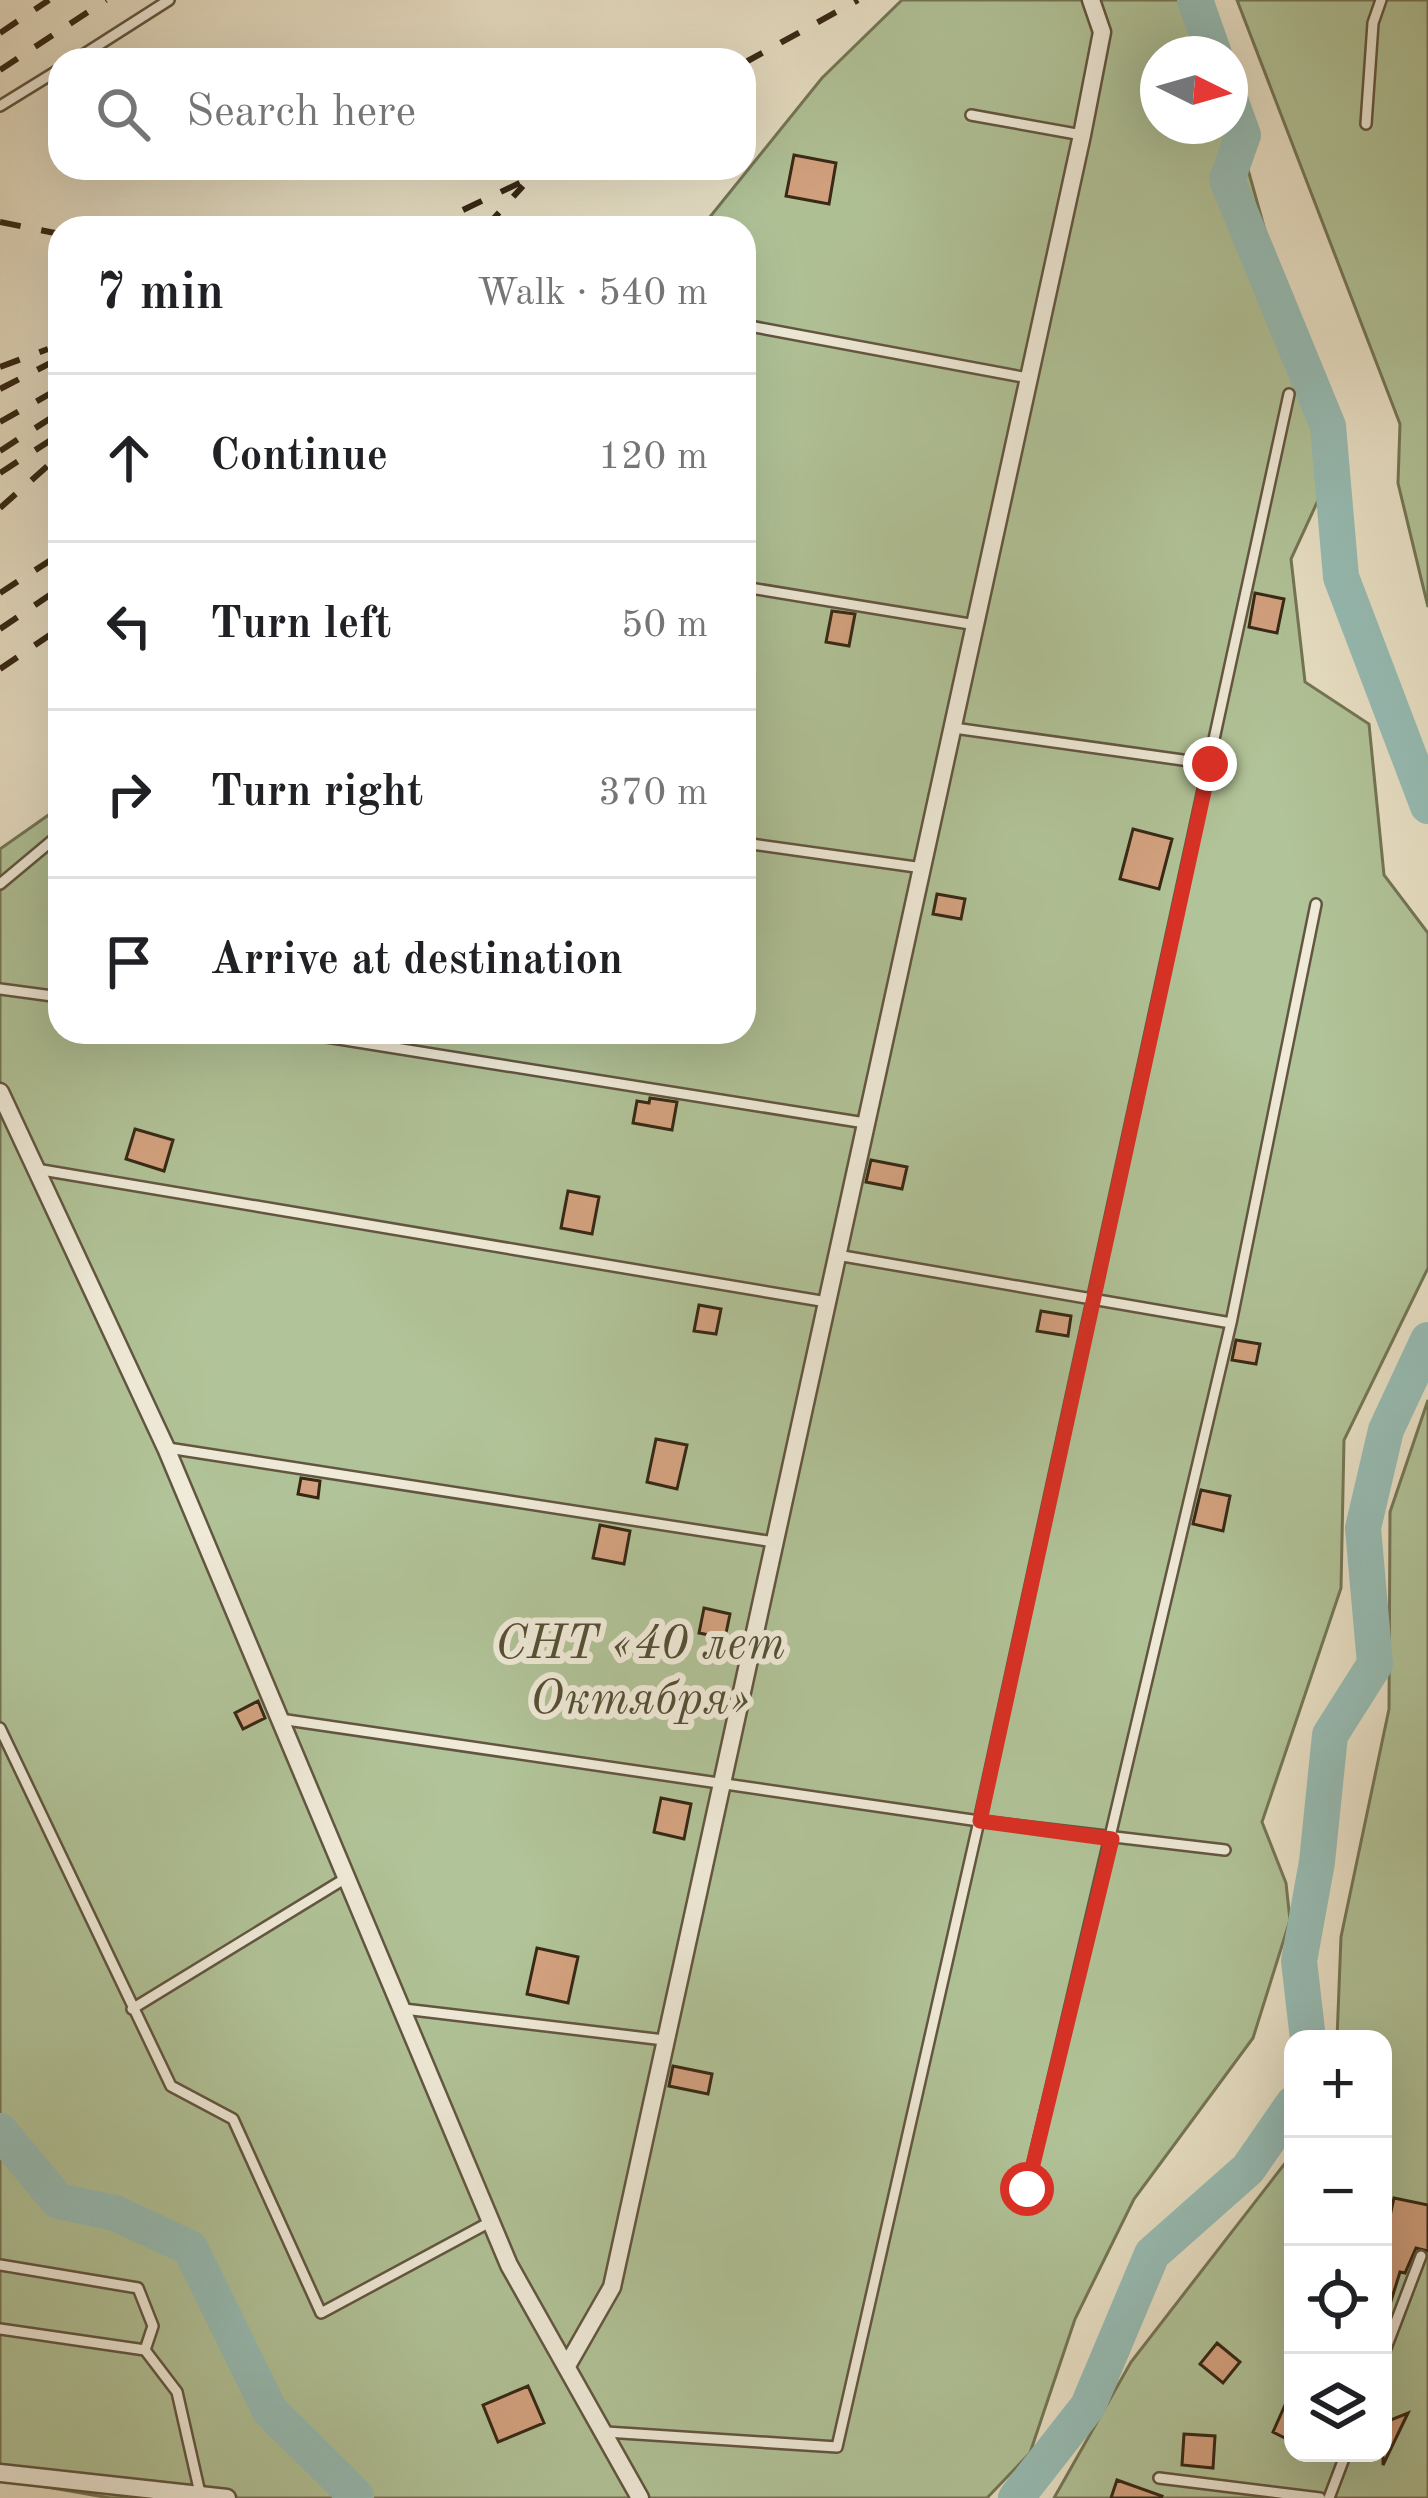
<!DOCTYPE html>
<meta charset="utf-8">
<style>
body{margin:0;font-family:"Old Standard TT",serif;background:#f6f6f6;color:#202124}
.controls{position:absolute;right:36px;bottom:36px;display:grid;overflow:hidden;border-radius:24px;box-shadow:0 12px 48px #0002}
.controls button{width:108px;height:108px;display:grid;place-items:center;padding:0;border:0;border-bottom:3px solid #e0e0e0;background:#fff;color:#202124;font:60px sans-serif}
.compass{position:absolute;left:1140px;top:36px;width:108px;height:108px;border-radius:50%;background:#fff;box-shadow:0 12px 48px #0002;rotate:95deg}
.stop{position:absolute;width:36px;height:36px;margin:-27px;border:9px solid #d93025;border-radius:50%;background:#fff}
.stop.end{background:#d93025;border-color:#fff;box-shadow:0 3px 12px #0008}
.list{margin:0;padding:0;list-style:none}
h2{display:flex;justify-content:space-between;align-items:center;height:156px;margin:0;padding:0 48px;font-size:51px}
h2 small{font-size:39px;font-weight:400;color:#757577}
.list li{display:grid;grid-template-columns:78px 1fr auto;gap:36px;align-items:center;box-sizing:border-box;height:168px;padding:0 48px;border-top:3px solid #e0e0e0}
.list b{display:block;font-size:45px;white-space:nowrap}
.list em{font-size:39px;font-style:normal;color:#757577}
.icon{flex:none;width:66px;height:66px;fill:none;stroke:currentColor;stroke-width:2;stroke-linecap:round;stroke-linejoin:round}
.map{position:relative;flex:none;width:1428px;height:2498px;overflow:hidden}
.search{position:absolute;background:#fff;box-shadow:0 12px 48px #0002;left:48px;top:48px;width:708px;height:132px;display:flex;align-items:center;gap:30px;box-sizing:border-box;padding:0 42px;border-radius:36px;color:#757577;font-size:45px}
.panel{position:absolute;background:#fff;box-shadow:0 12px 48px #0002;left:48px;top:216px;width:708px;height:828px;border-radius:36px}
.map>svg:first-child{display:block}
.green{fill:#b1c398;stroke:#747656;stroke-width:3}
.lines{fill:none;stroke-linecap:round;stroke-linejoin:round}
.river{stroke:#97bdb5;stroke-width:36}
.building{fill:#d4a280;stroke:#362815;stroke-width:3}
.service-casing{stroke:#625641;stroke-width:14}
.minor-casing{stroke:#625641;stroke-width:21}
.service{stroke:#f0ebd9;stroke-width:9}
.minor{stroke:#f0ebd9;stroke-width:16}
.rail{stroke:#362815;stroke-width:6;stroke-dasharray:21 21;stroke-linecap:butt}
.route{stroke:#d93025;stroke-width:15}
.labels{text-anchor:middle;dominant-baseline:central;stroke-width:12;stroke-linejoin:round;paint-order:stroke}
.park-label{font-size:48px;font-style:italic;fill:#554f36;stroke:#f0ebd9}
</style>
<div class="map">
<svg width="1428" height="2498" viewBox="0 0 1428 2498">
<rect width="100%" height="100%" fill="#e8e0c5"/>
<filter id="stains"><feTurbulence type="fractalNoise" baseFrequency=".00167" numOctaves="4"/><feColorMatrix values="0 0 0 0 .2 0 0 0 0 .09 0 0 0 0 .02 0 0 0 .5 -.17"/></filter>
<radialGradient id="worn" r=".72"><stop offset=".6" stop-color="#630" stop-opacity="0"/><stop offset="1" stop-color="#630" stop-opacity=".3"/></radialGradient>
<!-- green -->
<path class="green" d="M902 0H1201L1216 54H1158V126H1230V105L1332 470 1291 559 1305 682 1369 724 1384 875 1428 933V1268L1344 1440 1341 1588 1262 1822 1286 1883 1290 1920 1253 2038 1134 2199 1075 2319 1030 2453 987 2498H110L0 2479V849L60 807V1032H744V228H701L822 78Z
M1237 0H1428V607L1398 483 1400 424Z
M1428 1400V2498H1054L1131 2362 1293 2153V2453H1383V2039H1337L1341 1937 1389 1709 1390 1512Z"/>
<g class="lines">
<!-- river -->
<path class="river" d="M1195 0 1214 54
M1230 99 1243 135 1227 180 1328 426 1341 577 1428 806
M1308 2039 1299 1961 1317 1862 1330 1735 1375 1664 1363 1528 1386 1430 1428 1340
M0 2131 58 2201 115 2213 190 2248 270 2411 356 2496
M1016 2498 1088 2406 1152 2254 1248 2169 1293 2104"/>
</g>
<!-- building -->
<path class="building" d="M794 155 836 163 829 204 786 196Z
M1255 593 1284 599 1277 633 1249 627Z
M832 611 855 614 849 646 826 642Z
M1133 829 1172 839 1159 889 1120 879Z
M937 894 965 899 961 919 933 914Z
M650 1098 677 1102 672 1130 633 1123 637 1101 649 1103Z
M135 1129 173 1140 164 1171 126 1159Z
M871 1160 907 1167 902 1189 866 1182Z
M568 1191 599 1197 592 1234 561 1228Z
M699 1305 721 1309 716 1334 694 1331Z
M1041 1311 1071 1316 1068 1336 1037 1331Z
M1236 1340 1260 1344 1256 1364 1232 1360Z
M656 1439 687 1445 677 1489 647 1482Z
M301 1478 320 1481 318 1498 298 1494Z
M1201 1490 1230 1496 1223 1531 1193 1524Z
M600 1525 630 1531 624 1564 593 1558Z
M704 1608 730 1614 725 1638 699 1633Z
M258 1701 265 1718 243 1729 235 1713Z
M661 1798 691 1804 684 1839 654 1832Z
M537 1948 578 1957 568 2003 527 1994Z
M673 2066 712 2074 708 2094 669 2086Z
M1394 2198 1428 2205V2251L1416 2248 1405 2273 1400 2272 1387 2314 1383 2248Z
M1217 2343 1240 2362 1223 2383 1200 2364Z
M528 2386 544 2423 498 2442 483 2405Z
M1293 2387V2442L1273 2432Z
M1408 2413 1383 2465V2423Z
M1184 2434 1215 2436 1213 2468 1182 2465Z
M1117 2480 1162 2496 1161 2498H1111Z"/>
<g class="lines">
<defs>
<path id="service" d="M75 60 169 0
M0 106 60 69
M971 115 1082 135
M1366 124 1373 23 1381 0
M744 325 1028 378
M744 587 976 625
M954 728 1211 764
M744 843 923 868
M0 884 60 834
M0 989 60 997
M295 1032 865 1123
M36 1169 827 1302
M837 1255 1231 1323
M168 1448 774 1542
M280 1719 979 1821 1225 1850
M0 1728 171 2086 233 2119 321 2313 490 2222
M132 2009 346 1878
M404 2009 664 2040
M1027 2189 1231 1323 1316 904
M0 2265 138 2288 153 2326 145 2350 177 2392 200 2493
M0 2329 145 2350
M1383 2356 1421 2256
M606 2432 837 2447 979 1821 1289 394
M1159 2478 1320 2498
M1329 2498 1346 2453"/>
<path id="minor" d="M0 1092 166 1448 509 2265 640 2498
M568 2364 612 2287 1082 135 1102 32 1091 0
M0 2473 227 2498"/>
</defs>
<!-- service casing -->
<use href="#service" class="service-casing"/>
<!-- minor casing -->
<use href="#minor" class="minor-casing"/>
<!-- service -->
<use href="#service" class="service"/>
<!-- minor -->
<use href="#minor" class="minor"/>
<!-- rail -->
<path class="rail" d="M0 33 49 0
M744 63 858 0
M0 70 106 0
M0 222 60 234
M425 228 551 168
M485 228 523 186
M0 367 48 349
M0 389 60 358
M0 422 60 388
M0 451 60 412
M0 473 60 434
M0 508 60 455
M0 593 60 554
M0 629 60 588
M0 669 60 628"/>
</g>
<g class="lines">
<!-- route -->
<path class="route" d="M1027 2189 1112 1839 980 1821 1210 764"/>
</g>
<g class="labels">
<!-- park labels -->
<g class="park-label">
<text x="640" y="1645">СНТ «40 лет<tspan x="640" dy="55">Октября»</tspan></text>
</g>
</g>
<rect width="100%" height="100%" filter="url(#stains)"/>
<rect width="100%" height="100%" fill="url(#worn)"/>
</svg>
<div class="controls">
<button>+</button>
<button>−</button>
<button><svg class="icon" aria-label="locate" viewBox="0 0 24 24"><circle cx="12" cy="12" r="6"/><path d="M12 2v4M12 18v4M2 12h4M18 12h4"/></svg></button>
<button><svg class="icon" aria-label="layers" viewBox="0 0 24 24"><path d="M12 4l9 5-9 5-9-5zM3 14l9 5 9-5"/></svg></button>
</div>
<svg class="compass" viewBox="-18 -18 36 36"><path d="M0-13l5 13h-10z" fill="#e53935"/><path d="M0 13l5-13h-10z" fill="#757577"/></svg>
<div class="stop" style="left:1027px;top:2189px"></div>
<div class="stop end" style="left:1210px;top:764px"></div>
<div class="search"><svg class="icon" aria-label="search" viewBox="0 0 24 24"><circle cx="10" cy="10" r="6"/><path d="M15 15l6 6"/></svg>Search here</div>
<section class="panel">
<h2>7 min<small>Walk · 540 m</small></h2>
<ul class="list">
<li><svg class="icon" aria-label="ahead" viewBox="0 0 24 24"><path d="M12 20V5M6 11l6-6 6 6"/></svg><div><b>Continue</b></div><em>120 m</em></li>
<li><svg class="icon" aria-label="left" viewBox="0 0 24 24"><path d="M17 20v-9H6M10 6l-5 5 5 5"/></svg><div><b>Turn left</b></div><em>50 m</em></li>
<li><svg class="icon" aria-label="right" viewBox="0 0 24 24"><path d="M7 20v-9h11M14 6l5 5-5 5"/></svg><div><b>Turn right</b></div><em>370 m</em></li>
<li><svg class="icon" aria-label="arrive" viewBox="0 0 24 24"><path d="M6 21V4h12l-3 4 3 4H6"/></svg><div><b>Arrive at destination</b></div></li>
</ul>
</section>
</div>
